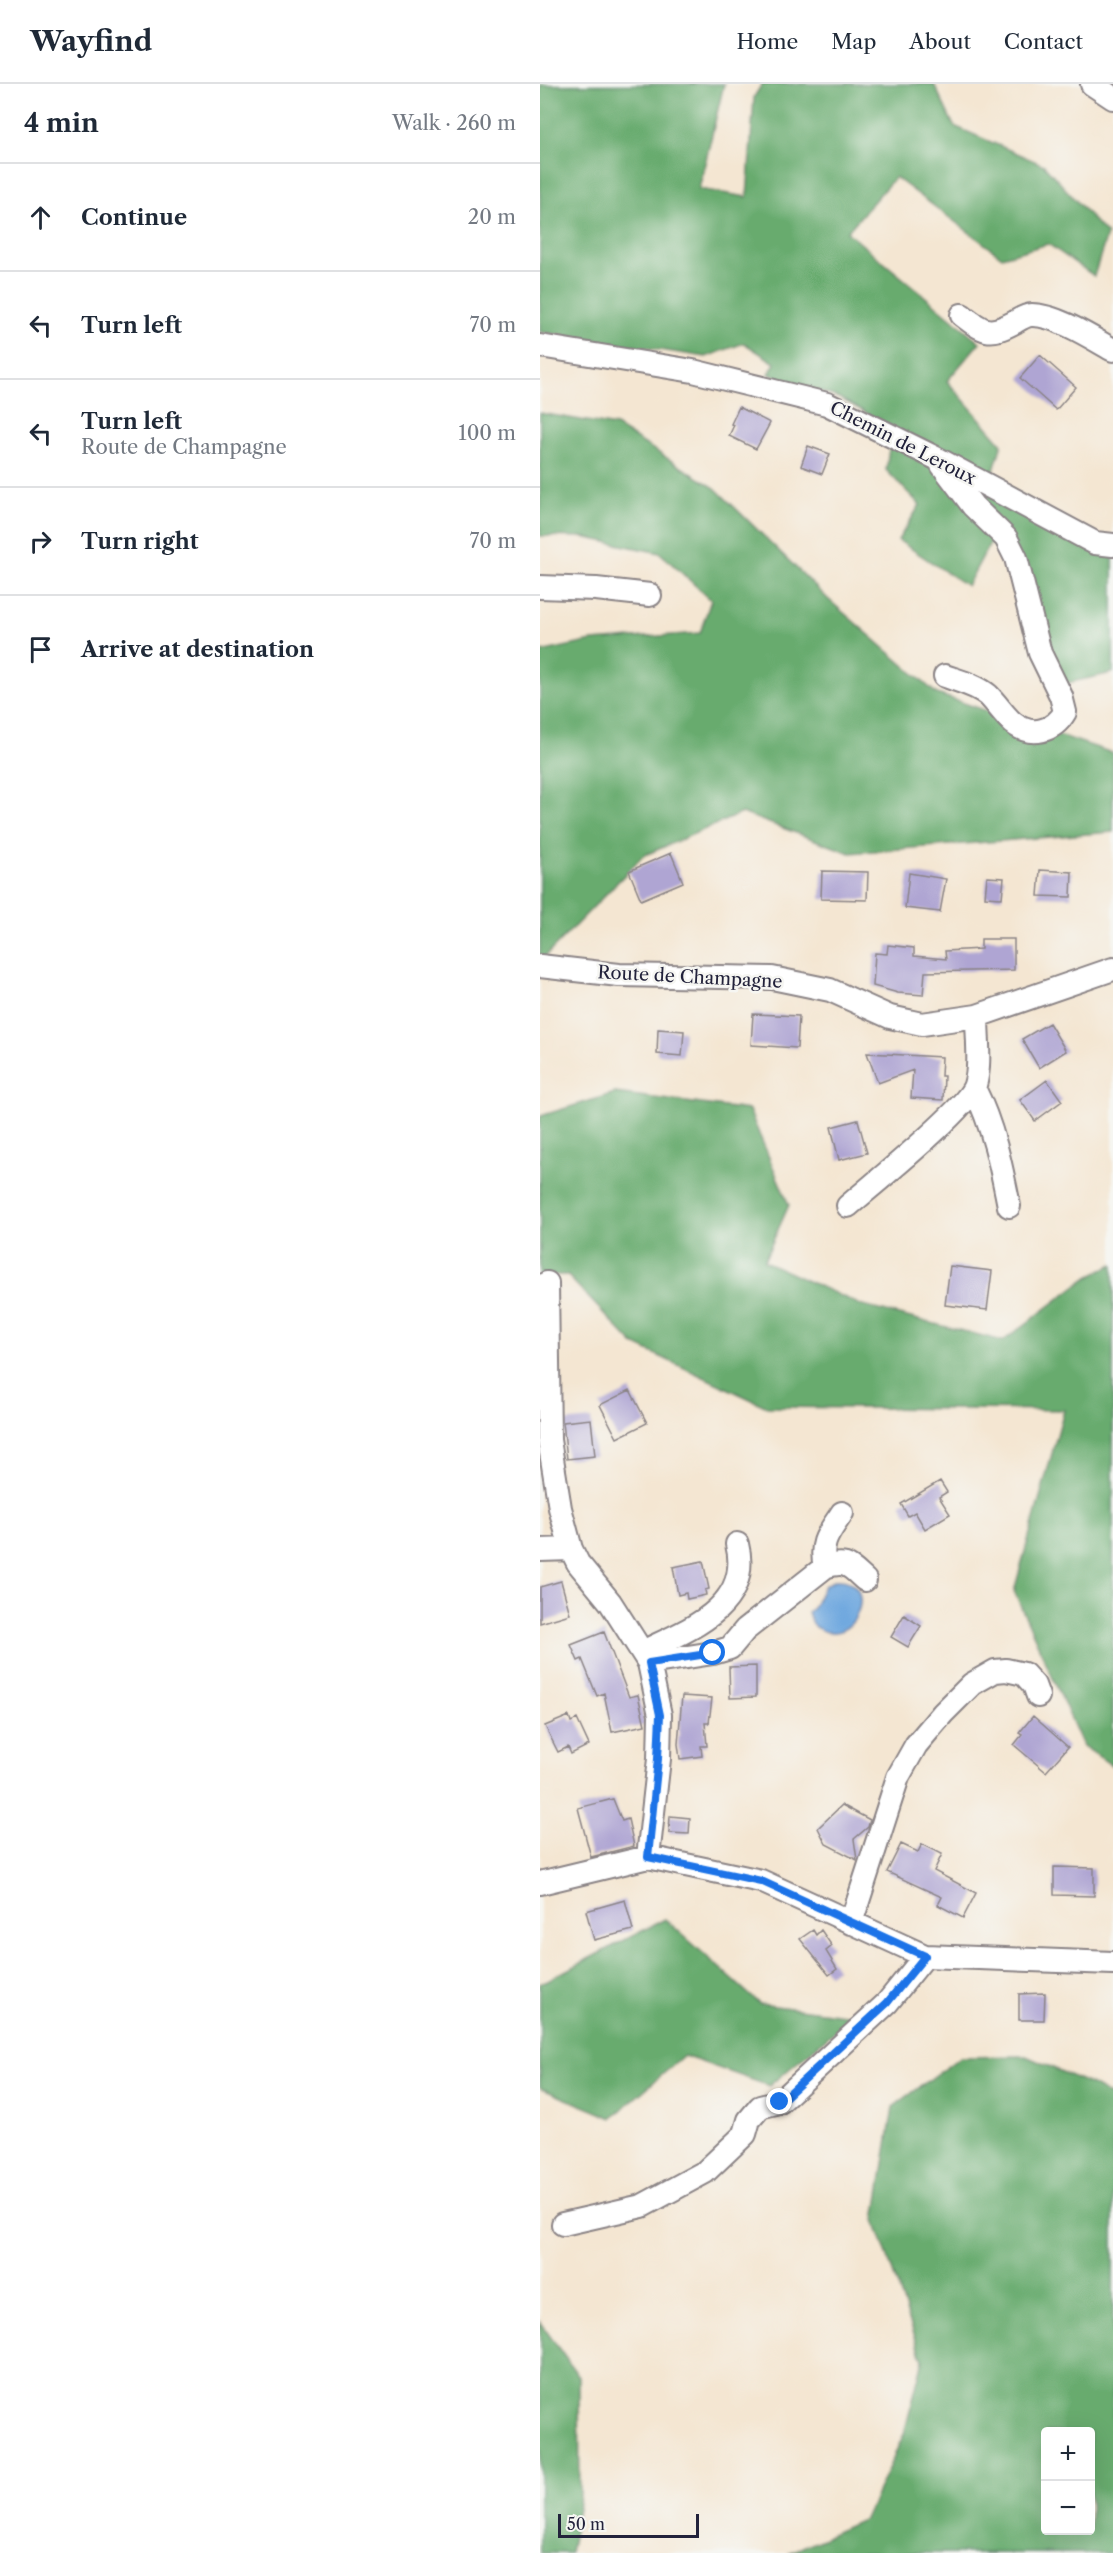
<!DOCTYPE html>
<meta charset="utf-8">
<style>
body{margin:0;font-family:"Libre Caslon Text",serif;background:#f2f2f3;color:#1f2937}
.controls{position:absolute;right:18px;bottom:18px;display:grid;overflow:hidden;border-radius:6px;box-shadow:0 6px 24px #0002}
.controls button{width:54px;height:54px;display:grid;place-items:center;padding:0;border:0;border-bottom:2px solid #e0e1e3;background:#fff;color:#1f2937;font:30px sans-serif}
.scale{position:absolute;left:18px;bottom:15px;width:141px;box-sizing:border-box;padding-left:6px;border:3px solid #22223b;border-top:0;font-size:16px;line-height:21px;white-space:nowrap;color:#22223b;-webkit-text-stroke:4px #f6f6f2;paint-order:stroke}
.stop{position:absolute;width:18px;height:18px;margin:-14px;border:4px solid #1a73e8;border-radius:50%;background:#fff}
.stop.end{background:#1a73e8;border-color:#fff;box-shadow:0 2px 6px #0008}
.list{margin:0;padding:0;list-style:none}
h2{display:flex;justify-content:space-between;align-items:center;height:78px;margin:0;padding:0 24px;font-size:26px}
h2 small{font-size:20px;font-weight:400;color:#747a83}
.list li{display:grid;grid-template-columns:39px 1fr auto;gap:18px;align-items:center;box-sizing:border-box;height:108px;padding:0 24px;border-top:2px solid #e0e1e3}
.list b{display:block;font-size:22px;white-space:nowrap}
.list p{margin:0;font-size:20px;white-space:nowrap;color:#747a83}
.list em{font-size:20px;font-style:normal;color:#747a83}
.icon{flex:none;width:33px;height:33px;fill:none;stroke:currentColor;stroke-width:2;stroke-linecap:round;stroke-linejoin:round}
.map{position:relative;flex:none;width:573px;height:2469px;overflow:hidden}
header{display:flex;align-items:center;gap:36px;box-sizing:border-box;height:84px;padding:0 30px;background:#fff;border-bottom:2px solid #e0e1e3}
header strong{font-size:28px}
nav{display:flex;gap:33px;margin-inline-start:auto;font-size:21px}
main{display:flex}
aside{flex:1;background:#fff}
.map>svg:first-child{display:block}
.forest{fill:#68ab6e;stroke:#456654;stroke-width:1.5;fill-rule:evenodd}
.water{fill:#70a8df;stroke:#49658d;stroke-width:1.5}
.building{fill:#afa5d3}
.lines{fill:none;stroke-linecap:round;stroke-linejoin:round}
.minor-casing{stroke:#8b8486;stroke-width:26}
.minor{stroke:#fff;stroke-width:22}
.route{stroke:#1a73e8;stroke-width:8}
.labels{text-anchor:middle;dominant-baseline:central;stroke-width:5;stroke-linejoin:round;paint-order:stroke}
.street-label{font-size:18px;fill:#22223b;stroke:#f6f6f2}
</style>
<header>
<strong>Wayfind</strong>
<nav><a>Home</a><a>Map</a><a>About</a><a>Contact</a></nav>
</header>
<main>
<aside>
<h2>4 min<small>Walk · 260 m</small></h2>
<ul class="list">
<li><svg class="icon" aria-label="ahead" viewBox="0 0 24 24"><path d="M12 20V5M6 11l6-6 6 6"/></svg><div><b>Continue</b></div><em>20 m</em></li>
<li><svg class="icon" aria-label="left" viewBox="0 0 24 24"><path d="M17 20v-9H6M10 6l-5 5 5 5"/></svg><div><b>Turn left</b></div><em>70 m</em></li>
<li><svg class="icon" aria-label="left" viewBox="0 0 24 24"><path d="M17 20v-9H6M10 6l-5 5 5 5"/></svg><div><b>Turn left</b><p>Route de Champagne</p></div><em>100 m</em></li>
<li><svg class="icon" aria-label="right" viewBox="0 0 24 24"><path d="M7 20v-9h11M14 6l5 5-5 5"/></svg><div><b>Turn right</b></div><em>70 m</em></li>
<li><svg class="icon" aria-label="arrive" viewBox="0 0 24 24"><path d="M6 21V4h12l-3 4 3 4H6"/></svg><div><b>Arrive at destination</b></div></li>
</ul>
</aside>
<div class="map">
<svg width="573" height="2469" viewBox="0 0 573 2469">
<rect width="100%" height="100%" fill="#f6f6f2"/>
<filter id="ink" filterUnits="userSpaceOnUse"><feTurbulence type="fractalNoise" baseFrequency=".0167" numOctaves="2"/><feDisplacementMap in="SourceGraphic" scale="12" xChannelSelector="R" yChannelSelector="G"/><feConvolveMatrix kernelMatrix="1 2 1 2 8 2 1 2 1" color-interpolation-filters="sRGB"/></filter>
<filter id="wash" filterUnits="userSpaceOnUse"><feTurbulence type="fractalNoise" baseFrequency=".008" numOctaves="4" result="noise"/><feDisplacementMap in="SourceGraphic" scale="24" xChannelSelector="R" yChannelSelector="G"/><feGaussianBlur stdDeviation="1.35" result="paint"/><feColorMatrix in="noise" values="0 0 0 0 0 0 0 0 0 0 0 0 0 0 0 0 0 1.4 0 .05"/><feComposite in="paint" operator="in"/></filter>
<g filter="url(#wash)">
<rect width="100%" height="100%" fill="#f4e6d2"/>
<!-- forest -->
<path class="forest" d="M184 0 159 105 207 113 214 13 222 0H394L414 42 504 81 567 151 554 192 508 160 462 173 355 93 307 148 440 258 407 297 462 360 452 393 573 470V589L523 600 504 562 483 481 450 459 427 502 358 456 380 421 346 386 352 343 299 314 229 290 235 279 204 259 166 273 0 248V1Z
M0 329 76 342 175 404 288 515 397 610 573 669V748L310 769 202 729 103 772 0 878V568L52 557 160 549 171 516 120 469 42 453 0 452Z
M75 1009 209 1026 249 1121 224 1177 323 1222 463 1257 545 1195 573 1180V1682L543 1662 474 1507 524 1326 227 1323 93 1260 27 1191H0V1032Z
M125 1835 220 1920 313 1932 229 2002 144 1972 72 2034 0 2004V1900Z
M486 1972 556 2003 573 2013V2469H249L325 2435 364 2350 383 2276 335 2136 353 2023 420 1973ZM506 2348H550V2446H506Z
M0 2238 39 2293 40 2414 30 2469H0Z"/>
<!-- water -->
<path class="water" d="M294 1496C344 1492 314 1574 272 1540L268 1528 273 1524 284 1502Z"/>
<g id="blocks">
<!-- building -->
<path class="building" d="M500 271 536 303 516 326 480 294Z
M199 323 230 339 216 365 189 352 194 341 191 340Z
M268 362 290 370 282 390 261 382Z
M131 769 143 798 101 816 89 787Z
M500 786 532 788 531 813 498 812Z
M282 787 328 788 327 816 281 815Z
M369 789 406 795 400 828 365 824Z
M447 793 464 794 462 814 445 813Z
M441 855H474V886L385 888 383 911 358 909 333 902 335 869 347 870 348 861 374 864V872L406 875 405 867 441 865Z
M213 930 259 932 257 964 211 961Z
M509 939 526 967 499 984 482 955Z
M118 945 144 947 142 972 117 970Z
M327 969 402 973 401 992H404L403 1016 371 1014 373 986 338 999Z
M507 996 522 1017 495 1037 480 1016Z
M318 1036 327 1069 299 1076 291 1043Z
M410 1182 452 1187 447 1226 405 1221Z
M90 1306 107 1339 77 1354 60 1321Z
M51 1335 55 1372 27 1375 23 1338Z
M400 1397 407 1408 399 1413 410 1430 385 1445 375 1428 368 1432 361 1420Z
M163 1477 169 1505 165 1506 166 1511 147 1515 146 1509 138 1511 133 1483Z
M21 1497 30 1530 0 1539V1503Z
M364 1531 381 1542 368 1563 351 1553Z
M64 1548 89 1613 98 1611 105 1641 72 1648 64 1609 57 1612 42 1575 38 1577 31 1561Z
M216 1582V1613L190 1614 189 1583Z
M142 1612 172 1614 169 1639H165L167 1662H161L162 1672 140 1675 138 1660Z
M29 1632 31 1638 37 1635 49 1661 31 1670 28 1663 18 1668 5 1642Z
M493 1632 528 1663 506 1688 474 1661 482 1651 479 1649Z
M73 1715 82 1737 88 1735 94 1762 51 1773 38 1724Z
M302 1721 330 1736 328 1743 314 1755 317 1776 286 1760 278 1744Z
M130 1732 150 1734 149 1750 129 1749Z
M361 1760 378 1768 382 1760 402 1770 394 1787 436 1809 423 1834 398 1821 402 1813 347 1788Z
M514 1783 554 1784V1812L514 1811Z
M85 1816 93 1846 54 1856 46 1827Z
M273 1846 276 1851 281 1846 292 1862 286 1867 297 1885 289 1891 260 1855Z
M505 1909 504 1936H479V1910Z"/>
</g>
</g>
<g filter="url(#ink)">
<use href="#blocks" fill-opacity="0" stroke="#8b8486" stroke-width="1.5"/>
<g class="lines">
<defs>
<path id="minor" d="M552 0 573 14
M422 231C444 248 449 252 475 238 480 235 486 231 492 231 516 231 552 254 573 266
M0 262 153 287 287 320 398 375 555 459 573 461
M402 381 433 422 466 454 476 474 500 569 521 612 525 628C514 647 492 654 473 639 464 631 457 620 448 611 436 601 419 597 405 592
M0 503 56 505 110 511
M0 882 79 891 232 894 290 906 350 933 382 940 437 932 573 885
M434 1004C453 1042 461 1081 469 1122
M308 1122C331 1102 428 1024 435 1001 441 981 437 954 437 932
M7 1199 9 1356 20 1424 31 1465 38 1479 70 1518 109 1579 120 1631 119 1675 108 1773
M0 1466 31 1465
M285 1483C279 1458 289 1449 302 1429
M102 1568C148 1546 213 1523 197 1460
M109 1579 173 1569 190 1564 205 1546 285 1483C307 1476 309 1482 325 1496
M0 1799 108 1773 221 1797 385 1872 573 1879
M311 1839 358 1693 376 1661 403 1629 432 1600 455 1587 466 1586 484 1590 494 1601 498 1612
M23 2140 102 2122 165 2088 205 2050 209 2036 220 2023 240 2018 347 1919 385 1872"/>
</defs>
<!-- minor casing -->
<use href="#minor" class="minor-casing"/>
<!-- minor -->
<use href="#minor" class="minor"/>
</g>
</g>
<g class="lines" filter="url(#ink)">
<!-- route -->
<path class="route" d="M173 1569 109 1579 120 1631 118 1675 108 1773 221 1797 385 1872 347 1919 240 2018"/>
</g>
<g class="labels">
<!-- street labels -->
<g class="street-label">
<text transform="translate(363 359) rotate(27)">Chemin de Leroux</text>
<text transform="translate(150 893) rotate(3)">Route de Champagne</text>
</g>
</g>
</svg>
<div class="controls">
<button>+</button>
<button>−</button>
</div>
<div class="scale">50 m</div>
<div class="stop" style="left:173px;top:1569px"></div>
<div class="stop end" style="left:240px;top:2018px"></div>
</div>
</main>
